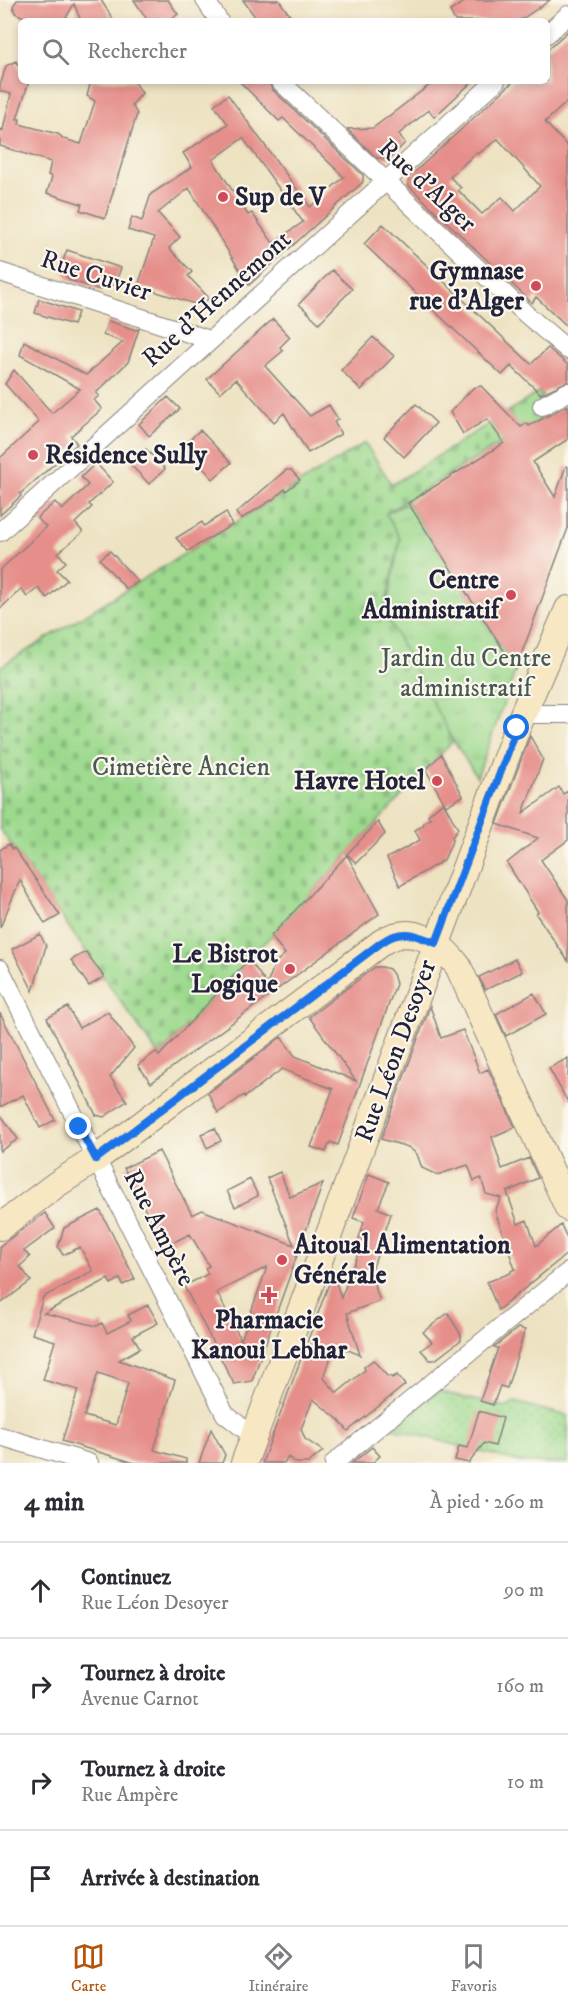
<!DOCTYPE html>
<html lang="fr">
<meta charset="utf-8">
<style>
body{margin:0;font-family:"IM FELL DW Pica",serif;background:#f2f2f3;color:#2b2b33}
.stop{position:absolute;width:18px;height:18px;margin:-14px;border:4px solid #1a73e8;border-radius:50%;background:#fff}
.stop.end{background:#1a73e8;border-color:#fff;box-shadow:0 2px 6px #0008}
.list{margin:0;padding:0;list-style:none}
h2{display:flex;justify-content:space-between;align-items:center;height:78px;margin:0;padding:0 24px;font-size:26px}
h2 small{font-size:20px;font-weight:400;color:#7c7c81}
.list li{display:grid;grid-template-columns:39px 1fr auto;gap:18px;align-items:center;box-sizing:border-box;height:96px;padding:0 24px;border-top:2px solid #e1e1e2}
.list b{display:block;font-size:22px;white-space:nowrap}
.list p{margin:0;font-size:20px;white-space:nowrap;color:#7c7c81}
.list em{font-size:20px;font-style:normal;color:#7c7c81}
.icon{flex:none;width:33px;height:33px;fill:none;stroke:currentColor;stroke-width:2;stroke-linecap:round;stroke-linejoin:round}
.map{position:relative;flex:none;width:568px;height:1463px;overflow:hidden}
.search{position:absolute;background:#fff;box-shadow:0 3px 9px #0003;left:18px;right:18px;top:18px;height:66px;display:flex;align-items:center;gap:15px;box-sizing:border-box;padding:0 21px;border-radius:9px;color:#7c7c81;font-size:22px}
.sheet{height:462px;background:#fff}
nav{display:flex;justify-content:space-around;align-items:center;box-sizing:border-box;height:84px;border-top:2px solid #e1e1e2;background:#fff;font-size:16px;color:#7c7c81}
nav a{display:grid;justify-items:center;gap:3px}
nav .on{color:#b45309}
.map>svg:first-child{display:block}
.grass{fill:url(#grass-dots);stroke:#5f7e64;stroke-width:1.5}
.cemetery{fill:url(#cemetery-stones);stroke:#5f7e64;stroke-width:1.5}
.park{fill:url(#park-tufts);stroke:#5f7e64;stroke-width:1.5}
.building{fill:#e68e8a;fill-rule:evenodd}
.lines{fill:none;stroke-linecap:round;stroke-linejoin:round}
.street-casing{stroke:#88827e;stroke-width:20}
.secondary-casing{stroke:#88827e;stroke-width:28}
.street{stroke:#fff;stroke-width:18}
.secondary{stroke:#f7e8c3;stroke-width:26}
.route{stroke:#1a73e8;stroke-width:8}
.poi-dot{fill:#d1495b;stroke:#fbf7ec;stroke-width:2}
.labels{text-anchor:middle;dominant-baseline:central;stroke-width:4.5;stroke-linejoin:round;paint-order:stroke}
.street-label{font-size:26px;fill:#22223b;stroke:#fbf7ec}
.poi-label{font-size:26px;font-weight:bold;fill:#22223b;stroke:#fbf7ec;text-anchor:end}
.park-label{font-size:26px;fill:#475954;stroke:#fbf7ec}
</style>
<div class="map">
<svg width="568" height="1463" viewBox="0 0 568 1463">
<defs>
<pattern id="grass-dots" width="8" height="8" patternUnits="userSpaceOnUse" patternTransform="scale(1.5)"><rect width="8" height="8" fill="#9cd98d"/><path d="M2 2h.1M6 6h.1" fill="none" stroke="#86ba7b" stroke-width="1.8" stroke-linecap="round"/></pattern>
<pattern id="cemetery-stones" width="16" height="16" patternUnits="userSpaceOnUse" patternTransform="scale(1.5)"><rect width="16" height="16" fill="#9cd98d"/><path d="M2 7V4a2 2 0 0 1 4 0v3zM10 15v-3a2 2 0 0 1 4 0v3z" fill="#86ba7b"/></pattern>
<pattern id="park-tufts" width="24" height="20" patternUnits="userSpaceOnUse" patternTransform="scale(1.5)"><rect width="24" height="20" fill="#9cd98d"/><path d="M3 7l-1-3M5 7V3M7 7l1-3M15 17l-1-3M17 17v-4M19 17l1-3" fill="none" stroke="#86ba7b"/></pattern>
</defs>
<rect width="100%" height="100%" fill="#fbf7ec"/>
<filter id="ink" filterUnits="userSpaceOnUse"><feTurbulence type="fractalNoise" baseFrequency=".0167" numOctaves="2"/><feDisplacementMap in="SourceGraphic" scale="12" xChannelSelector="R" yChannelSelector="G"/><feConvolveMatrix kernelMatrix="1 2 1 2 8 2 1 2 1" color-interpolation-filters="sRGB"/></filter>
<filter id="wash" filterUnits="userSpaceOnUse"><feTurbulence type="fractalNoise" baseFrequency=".008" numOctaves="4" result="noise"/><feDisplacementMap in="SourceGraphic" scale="24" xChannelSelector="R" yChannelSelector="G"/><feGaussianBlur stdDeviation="1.35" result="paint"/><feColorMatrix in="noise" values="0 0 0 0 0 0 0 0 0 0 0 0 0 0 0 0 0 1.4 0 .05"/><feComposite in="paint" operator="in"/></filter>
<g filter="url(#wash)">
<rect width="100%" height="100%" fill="#ede2c1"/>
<!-- grass -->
<path class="grass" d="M438 1391 506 1408 515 1402 568 1416V1463H524L391 1428Z"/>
<!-- cemetery -->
<path class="cemetery" d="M539 392 543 396 538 399 547 415 386 513 400 539 384 613 457 737 159 1056 0 829V667L365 443 392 485Z"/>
<!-- park -->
<path class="park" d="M408 503 516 669 477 777 451 737 385 613 400 539 386 513Z"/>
<g id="blocks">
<!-- building -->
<path class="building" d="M17 0H101L114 21H81L74 4 64 21H25L24 17 15 13 13 6Z
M134 0H168L178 14 169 21H148Z
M243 0H279L294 21H258Z
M467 0H550L519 21H455L450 11Z
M568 31V101L545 122 568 147V327L536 297 532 303 408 185 409 177 514 81H547V50ZM498 139 540 186 515 211 502 197 482 214 458 190 461 188 450 177 476 153 478 154Z
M16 61 21 71V81H29L17 119H20L19 124 58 134 64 139 81 144 95 101 87 96 91 81H134L142 93 132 105 137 114 105 218 80 210 82 204 47 193 52 177 48 175 51 162 0 146V129L3 130 11 94 0 91V86L6 66Z
M239 81H269L272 89 363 175V182L249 285 189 188 158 213 180 237 169 248 192 272 188 276 209 298 201 306 138 286 154 238 128 230 132 217 142 221 151 194 192 167 183 153 228 124 214 105 228 95 310 207 344 177 283 118 279 121ZM243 138 303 222 273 243 252 213 248 215 213 160Z
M435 81H473L434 117 429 110 399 134 405 143 390 158H377L347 129 373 128Z
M383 224 531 364 548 348 561 359 568 365V381L541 394 511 366 502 375 364 244Z
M67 250 121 268 115 284 100 290 69 280 61 267Z
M332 270 352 289 319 323 299 304Z
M39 299 78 312 73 325 35 313Z
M273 319 290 337 280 347 283 351 265 366 310 416 329 405 338 419 334 422 341 434 308 453 284 413 274 422 236 379 220 393 207 379Z
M108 321 136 330 139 329 128 362 96 393 99 396 94 400 102 409 71 436 77 444 20 494 21 496 0 515V458L39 422 5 384 14 370 52 413 80 389 20 355 24 341 86 375 123 342 103 335Z
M373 337 394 356 361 390 341 370Z
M481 386 521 427 527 423 529 426 568 405V439L533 462 555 497 566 466 568 467V528L516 669 408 503 504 443 487 419 463 434 450 412 473 388Z
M168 397 180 409 149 436 139 424Z
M416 404 436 423 404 457 384 437Z
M200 430 231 463 213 479 183 446Z
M146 449 165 469 149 484 130 464Z
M96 463 113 482 89 504 92 507 75 523 83 532 58 553 66 562 57 570 67 580 47 598 38 588 27 597 21 589 0 609V570L46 527 37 518 55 502 62 510 88 485 81 477Z
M286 470H291L300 480 286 491 285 489 275 498 241 519 236 513Z
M226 512 232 525 188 551 176 538 202 522 204 526Z
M110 551 138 582 126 589 100 559Z
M530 736 543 759 523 813 559 787 563 794 568 791V840L541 860 568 900V961L536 914 538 912 507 863 538 838 497 824Z
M441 754 463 796 446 806 426 770Z
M443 802 458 829 452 837 453 839 444 860 400 886 387 858 420 840 415 830 424 825 423 823 430 818 428 815Z
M378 822 385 834 356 863 347 854Z
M9 844 12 849 14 848 60 915 45 924 20 880 0 928V850Z
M347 855 379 914 151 1083 138 1065 156 1052 159 1056 249 959 267 985 275 963 285 954 271 936Z
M40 934 46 946 33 991 12 949Z
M86 952 104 977 89 986 71 960Z
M515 959 522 972 485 990 479 977Z
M375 967H382L389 969 393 974 396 984 338 1145 330 1142 326 1152 311 1147 333 1089 282 1069 245 1097 244 1095 218 1113 208 1093 281 1037 295 1056 356 1081 309 1017Z
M534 993 546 1014 506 1036 496 1014Z
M430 1006 441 1038 463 1030 480 1073 488 1069 515 1127 492 1137 502 1169 529 1158 538 1178 507 1192 518 1224 527 1220 536 1246 561 1225 568 1240V1253L498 1310 487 1282 511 1273V1271L515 1269 495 1211 501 1198 486 1194 481 1178 474 1181 468 1165 437 1175 422 1168 417 1154 408 1147 381 1139Z
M68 1007 79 1028 108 1012 134 1048 110 1077 127 1101 104 1117 96 1115 47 1018Z
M0 1013 55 1120 40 1128 23 1095 0 1107Z
M568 1058V1102L549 1068Z
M0 1114 18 1139 0 1151Z
M215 1128 221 1141 207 1148 201 1134Z
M159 1151 192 1215 202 1210 294 1245 267 1178 280 1172 290 1197 323 1183 252 1381 234 1384 184 1286 208 1274 205 1268 209 1266 190 1234 164 1247 124 1168ZM267 1267 241 1340 217 1292Z
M369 1174 389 1182 378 1208 391 1214 372 1270 376 1272 373 1281 380 1301 347 1313 360 1355 336 1345 323 1377 337 1393 365 1370 364 1367 373 1360 388 1377 390 1376 392 1378 397 1375 405 1385 348 1431 339 1420 313 1399 301 1429 305 1439 323 1451 308 1463H296L288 1457 284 1463H262L333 1273 341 1298 360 1249 356 1248 364 1222 353 1218Z
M250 1179 258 1196 235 1207 227 1191Z
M100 1210 135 1279 123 1285 120 1279 111 1284 108 1279 44 1313 97 1326 102 1323 107 1333 131 1321 128 1315 148 1305 158 1323 133 1336 140 1348 119 1360 175 1380 154 1450 186 1459V1463H135L62 1441 78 1390 43 1380 55 1341 32 1334 43 1297 93 1271 80 1247 63 1255 58 1247 64 1228ZM98 1373 128 1383 116 1425 84 1416Z
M45 1213 55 1228 24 1251 30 1257 20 1266 31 1281 0 1304V1246Z
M448 1313 461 1335V1340L435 1360H430L421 1350 432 1342 423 1332Z
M518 1328 525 1330 507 1388 500 1386 493 1405 480 1401 498 1348 494 1347Z
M479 1411 503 1418 495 1446 484 1443 469 1463 455 1460 459 1446 468 1448Z
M211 1429 225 1455 222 1463H199Z
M372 1447 380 1456 372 1463H352Z"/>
</g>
</g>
<g filter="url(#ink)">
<use href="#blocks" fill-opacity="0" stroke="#88827e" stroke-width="1.5"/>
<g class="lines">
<defs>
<path id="street" d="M205 0 219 21
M547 34 568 15
M280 81 527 315 568 350
M0 272 210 340
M542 406 568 392
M0 532 496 81
M522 714H568
M0 969 225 1414 244 1429 255 1433
M0 1436 89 1463
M334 1463 568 1272"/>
<path id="secondary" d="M0 1227 57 1184 96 1159 382 942C411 923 440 942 458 966L568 1208
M244 1463 517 728 568 609"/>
</defs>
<!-- street casing -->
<use href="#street" class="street-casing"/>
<!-- secondary casing -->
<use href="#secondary" class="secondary-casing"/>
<!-- street -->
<use href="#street" class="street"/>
<!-- secondary -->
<use href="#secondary" class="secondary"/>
</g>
</g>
<g class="lines" filter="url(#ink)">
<!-- route -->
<path class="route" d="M79 1127 96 1159 382 942C403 928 415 935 436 943L517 728"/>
</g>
<!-- markers -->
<g class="poi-dot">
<circle cx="223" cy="197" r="6"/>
<circle cx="536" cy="286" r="6"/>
<circle cx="33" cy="455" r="6"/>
<circle cx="511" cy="595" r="6"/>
<circle cx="437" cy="781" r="6"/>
<circle cx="290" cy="969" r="6"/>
<circle cx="282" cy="1260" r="6"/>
<path d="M266 1286h6v6h6v6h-6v6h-6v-6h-6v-6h6z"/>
</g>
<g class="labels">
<!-- street labels -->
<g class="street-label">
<text transform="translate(427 186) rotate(43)">Rue d'Alger</text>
<text transform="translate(96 276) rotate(18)">Rue Cuvier</text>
<text transform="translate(217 299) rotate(-42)">Rue d'Hennemont</text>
<text transform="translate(396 1051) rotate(-70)">Rue Léon Desoyer</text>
<text transform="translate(159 1228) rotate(63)">Rue Ampère</text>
</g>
<!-- poi labels -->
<g class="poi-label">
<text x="235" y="197" text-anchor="start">Sup de V</text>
<text x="524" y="271">Gymnase<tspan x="524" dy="30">rue d'Alger</tspan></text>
<text x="45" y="455" text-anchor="start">Résidence Sully</text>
<text x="499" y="580">Centre<tspan x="499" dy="30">Administratif</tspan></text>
<text x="425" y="781">Havre Hotel</text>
<text x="278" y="954">Le Bistrot<tspan x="278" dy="30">Logique</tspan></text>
<text x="294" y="1245" text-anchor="start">Aitoual Alimentation<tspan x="294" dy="30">Générale</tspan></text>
<text x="269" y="1320" text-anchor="middle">Pharmacie<tspan x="269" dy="30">Kanoui Lebhar</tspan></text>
</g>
<!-- park labels -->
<g class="park-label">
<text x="466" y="658">Jardin du Centre<tspan x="466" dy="30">administratif</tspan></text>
<text x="181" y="767">Cimetière Ancien</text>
</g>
</g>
</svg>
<div class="stop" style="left:517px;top:728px"></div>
<div class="stop end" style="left:79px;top:1127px"></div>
<div class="search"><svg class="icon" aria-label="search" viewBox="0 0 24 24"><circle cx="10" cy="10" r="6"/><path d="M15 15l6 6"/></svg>Rechercher</div>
</div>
<section class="sheet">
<h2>4 min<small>À pied · 260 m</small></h2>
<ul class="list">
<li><svg class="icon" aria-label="ahead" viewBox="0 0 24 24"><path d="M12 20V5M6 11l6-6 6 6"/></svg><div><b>Continuez</b><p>Rue Léon Desoyer</p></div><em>90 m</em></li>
<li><svg class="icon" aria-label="right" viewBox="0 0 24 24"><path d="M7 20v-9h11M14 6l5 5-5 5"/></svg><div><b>Tournez à droite</b><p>Avenue Carnot</p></div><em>160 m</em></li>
<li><svg class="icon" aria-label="right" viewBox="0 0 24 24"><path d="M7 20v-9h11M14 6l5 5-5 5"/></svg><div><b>Tournez à droite</b><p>Rue Ampère</p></div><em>10 m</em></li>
<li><svg class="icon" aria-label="arrive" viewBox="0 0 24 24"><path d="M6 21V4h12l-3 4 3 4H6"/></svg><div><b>Arrivée à destination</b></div></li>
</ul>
</section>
<nav>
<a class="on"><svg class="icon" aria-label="map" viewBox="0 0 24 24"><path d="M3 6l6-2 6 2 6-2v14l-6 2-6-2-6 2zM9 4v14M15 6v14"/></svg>Carte</a>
<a><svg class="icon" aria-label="directions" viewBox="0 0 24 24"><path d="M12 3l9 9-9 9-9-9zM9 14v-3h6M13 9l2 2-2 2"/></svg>Itinéraire</a>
<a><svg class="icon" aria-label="saved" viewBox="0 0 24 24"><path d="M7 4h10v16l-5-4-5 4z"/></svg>Favoris</a>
</nav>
